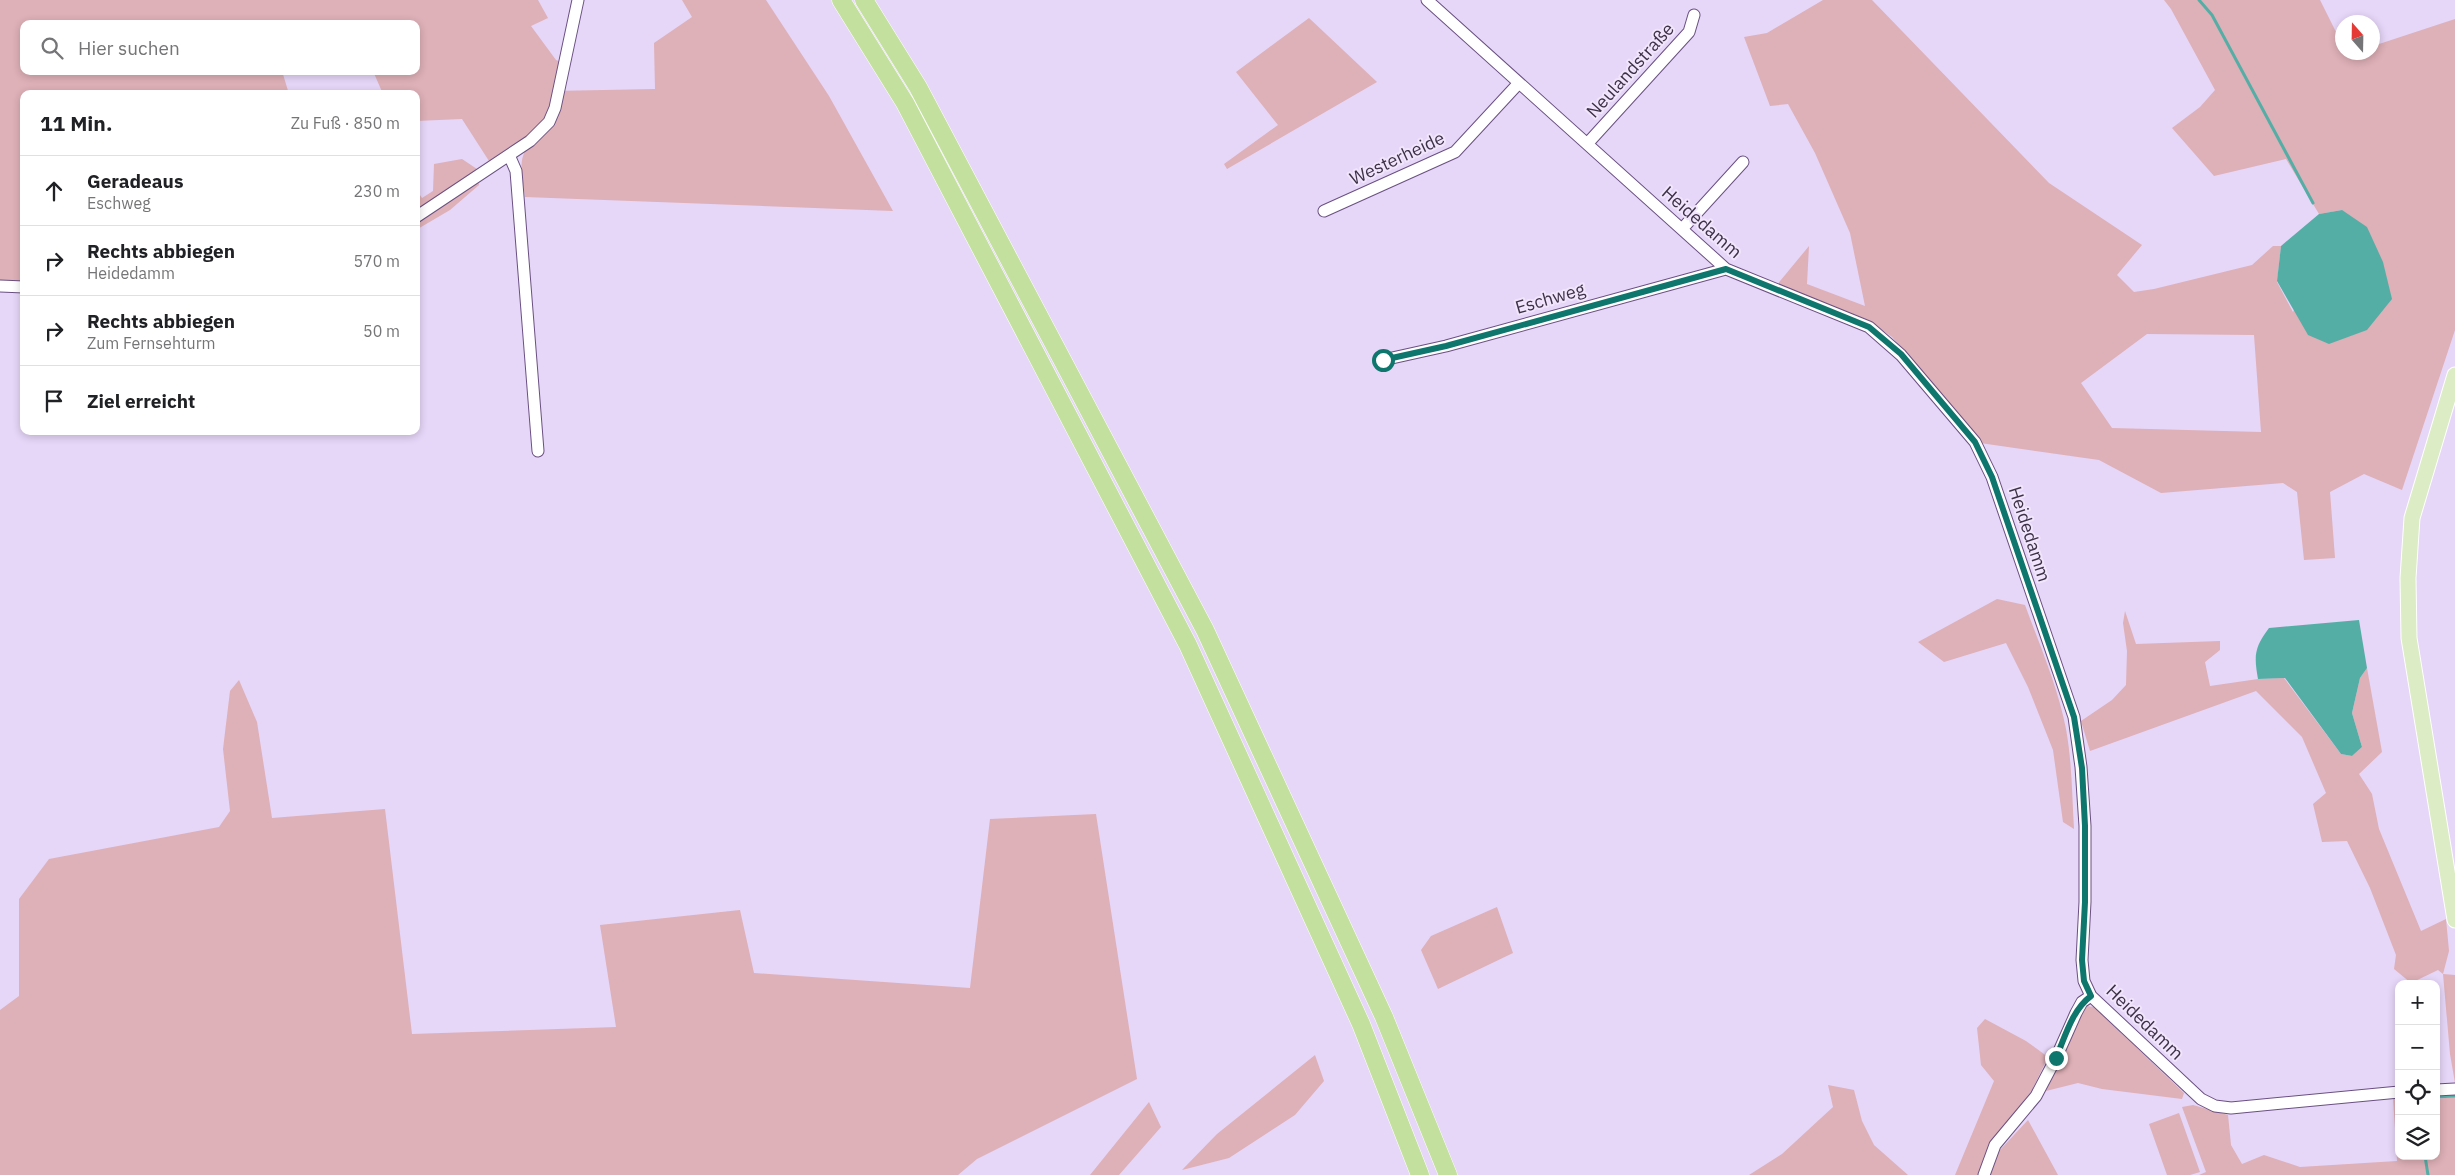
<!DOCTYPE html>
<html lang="de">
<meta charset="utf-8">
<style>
body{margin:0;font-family:"IBM Plex Sans",sans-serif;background:#f6f6f6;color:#202124}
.controls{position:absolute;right:15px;bottom:15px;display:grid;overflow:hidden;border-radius:10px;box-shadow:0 2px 8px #0003}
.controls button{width:45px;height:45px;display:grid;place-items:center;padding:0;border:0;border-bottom:1px solid #e0e0e0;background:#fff;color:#202124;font:25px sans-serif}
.compass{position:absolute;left:2335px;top:15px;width:45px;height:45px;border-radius:50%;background:#fff;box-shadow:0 2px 8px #0003;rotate:340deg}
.stop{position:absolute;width:15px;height:15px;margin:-11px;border:4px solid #0f766e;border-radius:50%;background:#fff}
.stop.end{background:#0f766e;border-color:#fff;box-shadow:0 1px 5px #0008}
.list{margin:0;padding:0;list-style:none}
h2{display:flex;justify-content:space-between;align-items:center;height:65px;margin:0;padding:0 20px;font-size:21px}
h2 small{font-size:16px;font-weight:400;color:#757577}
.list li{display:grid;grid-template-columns:32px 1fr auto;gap:15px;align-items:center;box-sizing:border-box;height:70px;padding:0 20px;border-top:1px solid #e0e0e0}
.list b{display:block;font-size:19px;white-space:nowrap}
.list p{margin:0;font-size:16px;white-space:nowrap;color:#757577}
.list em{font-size:16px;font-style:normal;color:#757577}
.icon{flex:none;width:28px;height:28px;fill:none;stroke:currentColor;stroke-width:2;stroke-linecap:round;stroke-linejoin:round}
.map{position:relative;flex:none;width:2455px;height:1175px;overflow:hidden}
.search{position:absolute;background:#fff;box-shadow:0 2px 8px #0003;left:20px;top:20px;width:400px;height:55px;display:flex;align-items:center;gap:12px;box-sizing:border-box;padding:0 18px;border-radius:10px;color:#757577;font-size:19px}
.panel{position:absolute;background:#fff;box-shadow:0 2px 8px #0003;left:20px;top:90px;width:400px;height:345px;border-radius:10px}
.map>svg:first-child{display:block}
.green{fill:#deb0b7;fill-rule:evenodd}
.water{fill:#55aea6}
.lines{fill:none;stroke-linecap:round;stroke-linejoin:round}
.stream{stroke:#55aea6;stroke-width:3}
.minor-casing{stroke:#6a5081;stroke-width:13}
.major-casing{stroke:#fff;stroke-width:17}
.highway-casing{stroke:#fff;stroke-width:19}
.minor{stroke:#fff;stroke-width:11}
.major{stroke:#dcecc5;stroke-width:15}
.highway{stroke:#c4e09f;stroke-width:18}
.route{stroke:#0f766e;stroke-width:6}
.labels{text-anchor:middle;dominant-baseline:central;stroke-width:4;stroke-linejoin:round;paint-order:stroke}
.street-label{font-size:18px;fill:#3d3148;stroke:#f1e5fc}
</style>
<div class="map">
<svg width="2455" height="1175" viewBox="0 0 2455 1175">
<rect width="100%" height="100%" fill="#e6d6f8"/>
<!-- green -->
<path class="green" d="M0 0H538L548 18 531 26 556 60 561 62 554 91 655 89 654 43 692 17 682 0H766L829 96 893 211 525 197C523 179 516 158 530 145L511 146 489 161 462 119 416 121V94H383L373 71H416V24H24V71H282L289 94H24V281H0Z
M1823 0H1872L2049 183 2142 245 2117 275 2134 292 2154 289 2252 265 2273 246H2281L2277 282 2293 312 2342 210 2319 214 2286 159 2214 176 2172 128 2200 107 2215 90 2171 9 2164 0H2320L2342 44V52H2372L2373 46 2455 19V330L2402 490 2364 474 2330 492 2335 558 2304 560 2297 492 2283 483 2161 493 2099 460 1980 443 1892 337 1868 320 1776 286 1809 246 1807 284 1865 306 1850 233 1815 153 1788 104 1770 106 1744 37 1767 33ZM2147 334 2254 335 2261 432 2112 428 2081 383Z
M1309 18 1377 82 1227 169 1224 164 1278 125 1236 72Z
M462 159 477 169 479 185 450 210 416 230V189L422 198 433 191 434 164Z
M1997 599 2025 605C2040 646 2058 687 2066 729 2072 762 2072 796 2074 829L2063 822 2053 750 2028 687 2006 643 1944 662 1918 642Z
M2125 611 2136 644 2220 641V650L2205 662 2210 686 2258 679 2284 678 2341 754 2352 756 2362 747 2352 713 2360 678 2367 668 2382 752 2359 774 2372 794 2379 829 2421 931 2446 919 2449 951 2443 974 2455 975V1083L2450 1054 2443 974 2438 970 2411 983 2394 969 2396 955 2370 888 2347 841 2322 842 2313 804 2326 793 2302 737 2256 691 2090 751 2081 721 2112 700 2126 685 2127 651 2123 623Z
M239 680 257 722 272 818 385 809 412 1034 616 1027 600 925 740 910 754 973 970 988 990 819 1096 814 1137 1079 977 1159 958 1175H0V1010L19 996V899L49 859 219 827 230 811 223 749 230 691Z
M1497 907 1513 953 1438 989 1421 950 1431 936Z
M2087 1006 2094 1007 2184 1093 2182 1099 2102 1089 2078 1083 2046 1091 2068 1046 2082 1011Z
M1985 1019 2026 1041 2048 1057 2032 1090 1991 1144 1979 1175H1955L1994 1081 1981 1065 1977 1028Z
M1315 1055 1324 1081 1295 1115 1229 1158 1182 1170 1217 1134Z
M1828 1085 1854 1090 1862 1121 1874 1145 1908 1175H1749L1782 1154 1833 1107Z
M2455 1097V1175H2199L2206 1172 2182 1107 2193 1105 2228 1115 2231 1145 2242 1164 2264 1155 2300 1167 2397 1161 2393 1098H2399V1156H2436V1099Z
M1149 1102 1161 1127 1119 1175H1090Z
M2179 1113 2200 1172 2190 1175H2167L2149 1124Z
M2028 1120 2058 1175H1990L1999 1151Z"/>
<!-- water -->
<path class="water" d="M2342 210 2367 227 2383 262 2392 299 2367 330 2329 344 2308 335 2277 281 2281 246 2319 214Z
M2359 620 2367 668 2360 678 2352 713 2362 747 2352 756 2341 754 2285 678 2258 679C2254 656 2254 648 2269 628Z"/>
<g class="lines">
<!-- stream -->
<path class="stream" d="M2199 0 2212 15 2313 203
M2436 1097 2454 1096
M2425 1156 2428 1175"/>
<defs>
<path id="minor" d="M1427 0 1726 269 1869 327 1901 355 1975 442 1992 477 2074 717 2081 767 2085 826V902L2082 960 2084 981 2091 996 2201 1099 2215 1106 2231 1108 2399 1092
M1587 144 1689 32 1694 15
M509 155 516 171 538 451
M1324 211 1455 152 1518 84
M416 217 530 141 549 122 555 108 578 0
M1682 229 1743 162
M0 286 24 287
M1383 360 1446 346 1726 269
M2436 1090 2455 1089
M1984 1175 1995 1145 2036 1096 2056 1058 2076 1013 2082 1002 2091 996"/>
<path id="major" d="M2455 375 2412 518 2408 578 2409 638 2455 920"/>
<path id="highway" d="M841 0 905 103 1188 645 1361 1024 1420 1175
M864 0 918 87 1205 630 1384 1017 1448 1175"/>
</defs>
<!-- minor casing -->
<use href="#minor" class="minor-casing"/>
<!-- major casing -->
<use href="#major" class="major-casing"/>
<!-- highway casing -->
<use href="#highway" class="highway-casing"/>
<!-- minor -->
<use href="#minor" class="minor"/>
<!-- major -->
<use href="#major" class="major"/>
<!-- highway -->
<use href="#highway" class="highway"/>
</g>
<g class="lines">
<!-- route -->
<path class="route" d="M1383 360 1446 346 1726 269 1869 327 1901 354 1975 442 1992 477 2074 717 2082 768 2085 826V902L2082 960 2084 981 2091 996C2072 1010 2065 1037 2056 1058"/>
</g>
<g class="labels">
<!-- street labels -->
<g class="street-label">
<text transform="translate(1630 70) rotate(-48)">Neulandstraße</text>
<text transform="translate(1397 158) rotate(-25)">Westerheide</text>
<text transform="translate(1702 222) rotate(41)">Heidedamm</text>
<text transform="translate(1550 298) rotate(-16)">Eschweg</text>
<text transform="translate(2030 534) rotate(72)">Heidedamm</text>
<text transform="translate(2145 1022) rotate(44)">Heidedamm</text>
</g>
</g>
</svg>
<div class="controls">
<button>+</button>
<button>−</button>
<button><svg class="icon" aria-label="locate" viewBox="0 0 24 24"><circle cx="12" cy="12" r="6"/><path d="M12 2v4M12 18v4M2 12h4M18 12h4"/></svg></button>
<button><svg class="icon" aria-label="layers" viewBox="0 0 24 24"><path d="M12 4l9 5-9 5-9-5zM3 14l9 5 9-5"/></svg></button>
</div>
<svg class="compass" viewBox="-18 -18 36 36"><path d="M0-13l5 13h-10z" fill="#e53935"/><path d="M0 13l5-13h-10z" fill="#757577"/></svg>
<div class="stop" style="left:1383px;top:360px"></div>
<div class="stop end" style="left:2056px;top:1058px"></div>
<div class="search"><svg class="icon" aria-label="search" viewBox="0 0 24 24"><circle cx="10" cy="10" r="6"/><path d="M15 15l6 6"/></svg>Hier suchen</div>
<section class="panel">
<h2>11 Min.<small>Zu Fuß · 850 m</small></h2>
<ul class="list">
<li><svg class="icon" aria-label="ahead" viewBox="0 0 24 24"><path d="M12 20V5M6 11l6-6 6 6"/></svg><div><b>Geradeaus</b><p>Eschweg</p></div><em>230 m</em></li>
<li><svg class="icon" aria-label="right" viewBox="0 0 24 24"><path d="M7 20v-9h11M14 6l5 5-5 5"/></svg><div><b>Rechts abbiegen</b><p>Heidedamm</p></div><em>570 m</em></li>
<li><svg class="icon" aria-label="right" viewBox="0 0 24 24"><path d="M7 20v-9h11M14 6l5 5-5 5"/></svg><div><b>Rechts abbiegen</b><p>Zum Fernsehturm</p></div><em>50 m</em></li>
<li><svg class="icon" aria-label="arrive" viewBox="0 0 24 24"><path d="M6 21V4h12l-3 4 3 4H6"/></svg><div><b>Ziel erreicht</b></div></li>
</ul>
</section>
</div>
